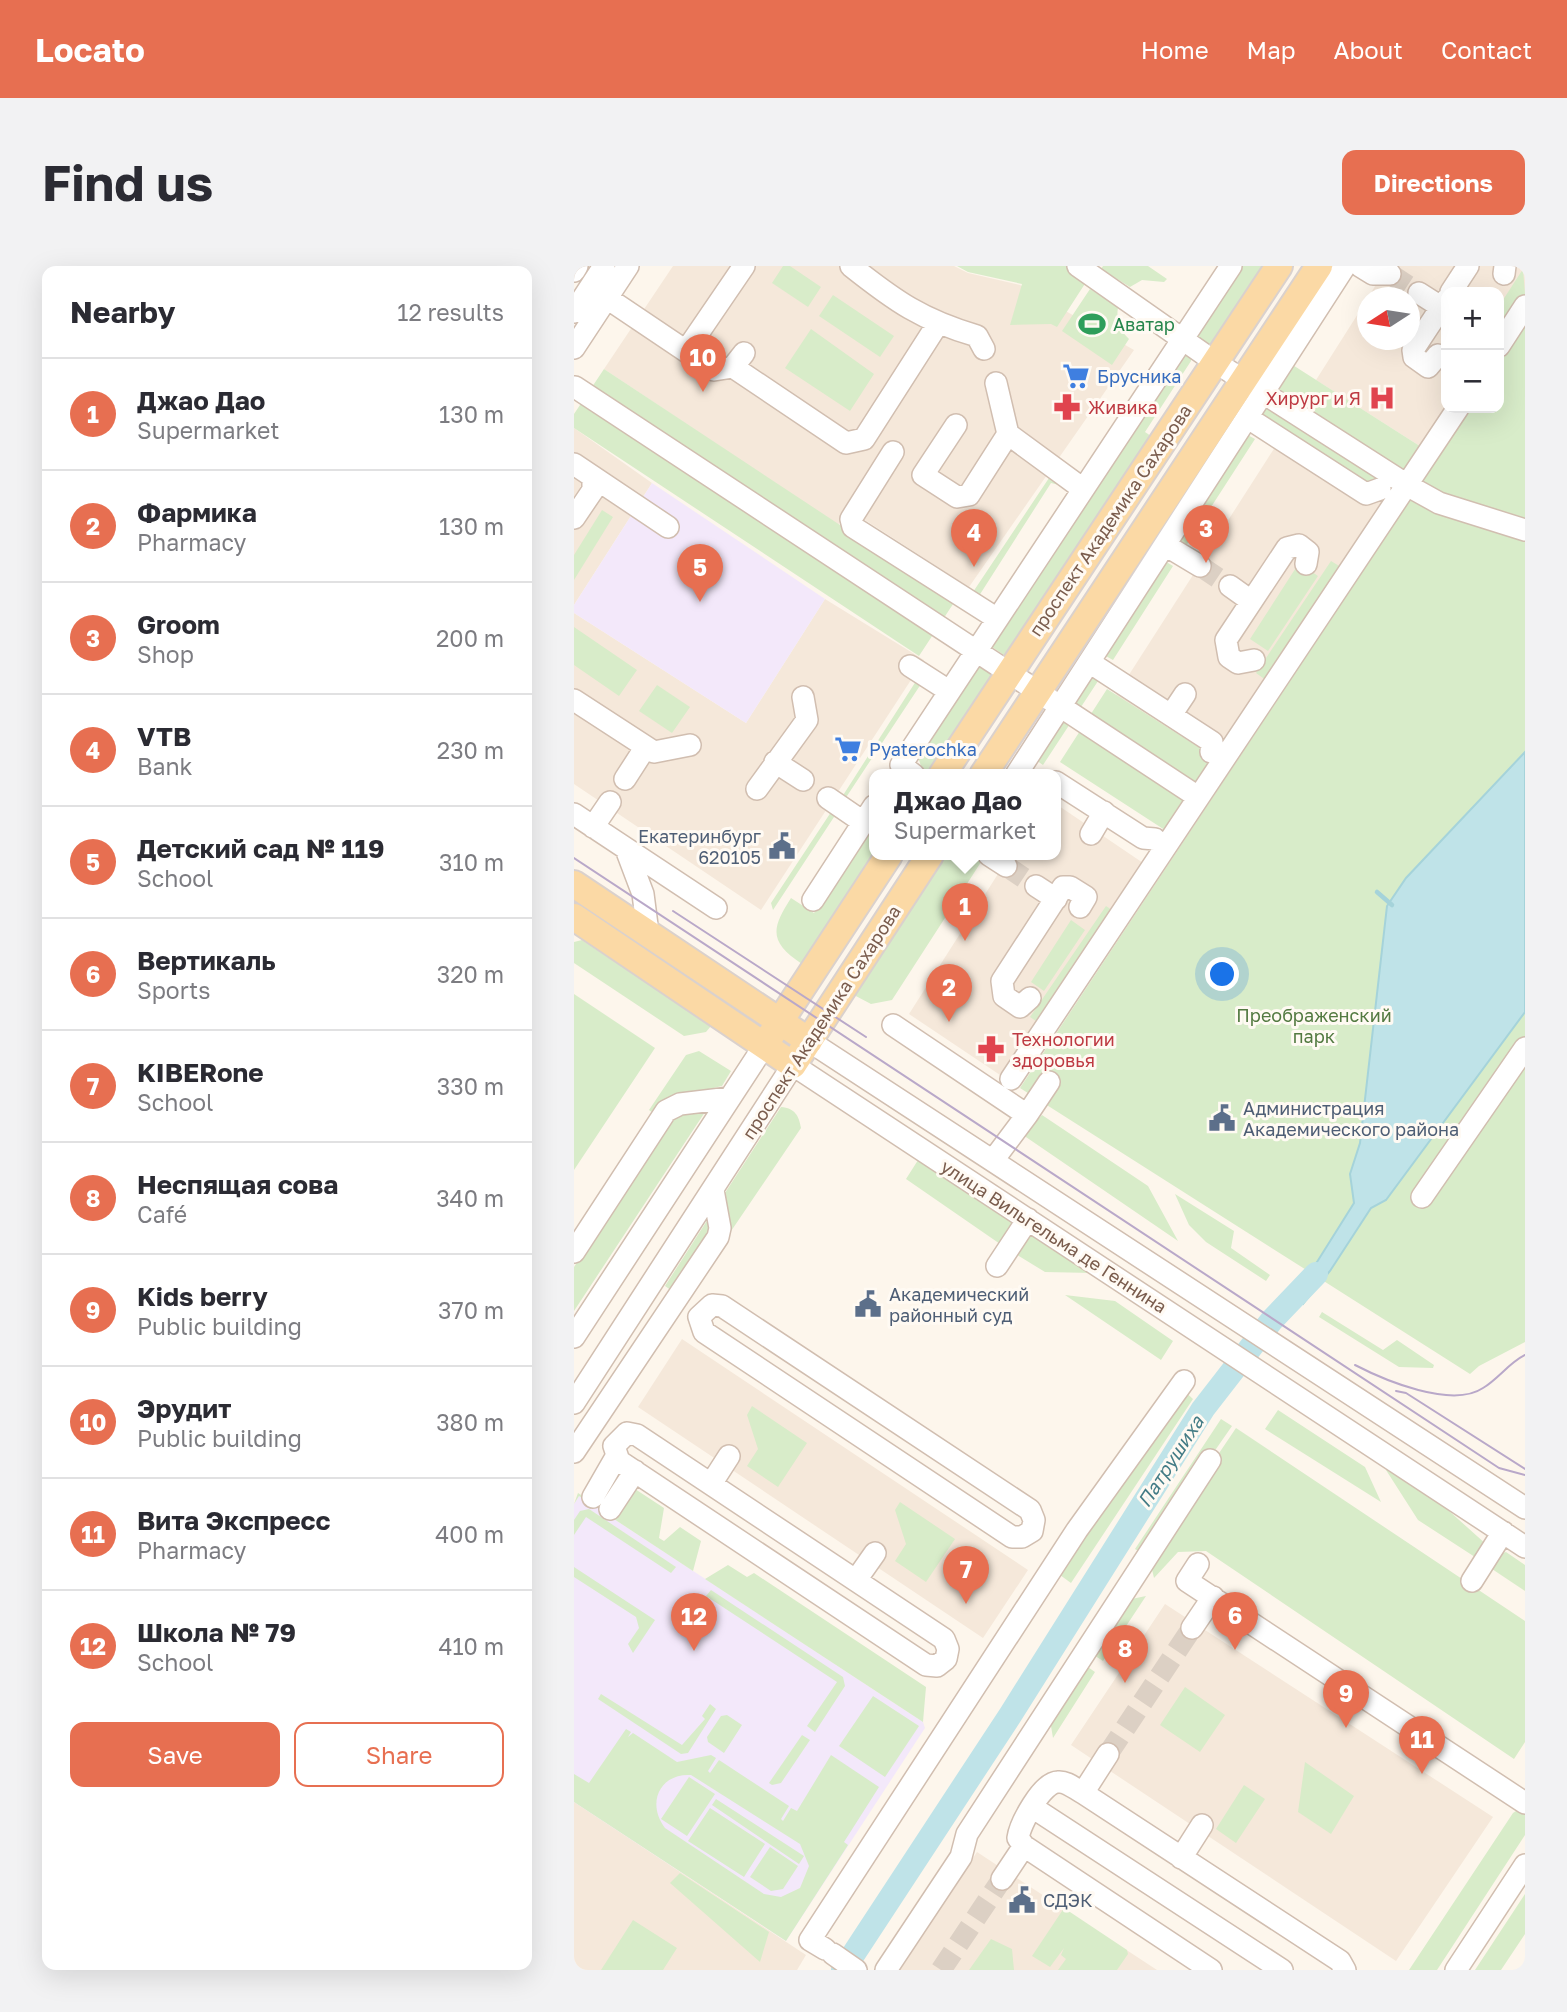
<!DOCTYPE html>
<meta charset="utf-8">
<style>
body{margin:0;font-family:"Golos Text",sans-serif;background:#f2f2f3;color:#2b2b33}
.controls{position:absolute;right:21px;top:21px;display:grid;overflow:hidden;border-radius:14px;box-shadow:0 7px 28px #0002}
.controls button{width:63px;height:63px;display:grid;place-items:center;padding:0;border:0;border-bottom:2px solid #e1e1e2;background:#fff;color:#2b2b33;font:35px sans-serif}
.compass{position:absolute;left:783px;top:21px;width:63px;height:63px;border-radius:50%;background:#fff;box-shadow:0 7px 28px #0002;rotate:258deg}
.you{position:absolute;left:649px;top:709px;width:24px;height:24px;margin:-18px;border:5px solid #fff;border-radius:50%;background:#1a73e8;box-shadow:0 0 0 10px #1a73e833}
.badge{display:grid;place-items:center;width:46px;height:46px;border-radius:50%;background:#e76f51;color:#fff;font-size:23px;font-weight:700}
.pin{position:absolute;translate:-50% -58px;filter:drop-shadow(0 2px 4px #0008)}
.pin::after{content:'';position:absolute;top:37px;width:24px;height:21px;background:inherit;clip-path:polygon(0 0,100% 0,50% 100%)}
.popup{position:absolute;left:295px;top:503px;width:192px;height:91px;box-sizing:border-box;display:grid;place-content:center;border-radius:14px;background:#fff;filter:drop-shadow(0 2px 5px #0005);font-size:23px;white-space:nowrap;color:#7c7c81}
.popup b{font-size:26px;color:#2b2b33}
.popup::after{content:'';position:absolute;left:50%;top:100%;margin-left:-14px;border:14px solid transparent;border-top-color:#fff}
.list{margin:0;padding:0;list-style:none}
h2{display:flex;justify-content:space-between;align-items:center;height:91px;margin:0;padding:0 28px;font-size:30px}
h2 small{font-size:23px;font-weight:400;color:#7c7c81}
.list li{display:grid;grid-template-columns:46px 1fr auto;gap:21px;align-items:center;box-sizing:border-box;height:112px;padding:0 28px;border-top:2px solid #e1e1e2}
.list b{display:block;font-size:26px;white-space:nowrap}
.list p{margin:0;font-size:23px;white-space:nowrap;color:#7c7c81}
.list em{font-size:23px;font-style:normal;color:#7c7c81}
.actions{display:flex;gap:14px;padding:21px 28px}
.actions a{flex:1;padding:16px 0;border:2px solid #e76f51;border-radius:14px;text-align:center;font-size:24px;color:#e76f51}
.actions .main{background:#e76f51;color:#fff}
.map{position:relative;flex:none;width:951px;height:1704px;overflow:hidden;border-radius:14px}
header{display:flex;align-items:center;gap:42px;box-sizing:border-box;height:98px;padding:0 35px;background:#e76f51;color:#fff}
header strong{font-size:33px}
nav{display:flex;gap:38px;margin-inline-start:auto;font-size:24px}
.intro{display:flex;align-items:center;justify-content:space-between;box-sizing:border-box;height:168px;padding:0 42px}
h1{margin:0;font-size:49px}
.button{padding:18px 32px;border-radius:14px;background:#e76f51;color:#fff;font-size:24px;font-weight:700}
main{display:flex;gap:42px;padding:0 42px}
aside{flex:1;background:#fff;border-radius:14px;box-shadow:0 7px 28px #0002}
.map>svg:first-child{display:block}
.residential{fill:#f5e8da}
.education{fill:#f3e8fa}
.green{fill:#d8ecc9;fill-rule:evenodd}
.water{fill:#bfe3e8;stroke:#a5d3da;stroke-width:2}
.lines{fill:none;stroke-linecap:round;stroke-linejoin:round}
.stream{stroke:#a5d3da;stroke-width:4.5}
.river{stroke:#bfe3e8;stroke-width:24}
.minor-tunnel{stroke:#dcd0c4;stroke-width:21;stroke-dasharray:21 10;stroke-linecap:butt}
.minor-casing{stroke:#d1beb0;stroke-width:24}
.major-casing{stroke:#dad1cd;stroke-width:30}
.minor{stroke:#fff;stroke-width:21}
.major{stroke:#fbd9a5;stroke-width:26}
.tram{stroke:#b9a8c9;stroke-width:2}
.labels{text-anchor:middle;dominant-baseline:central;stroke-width:6;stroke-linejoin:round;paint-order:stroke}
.leisure-label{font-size:18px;fill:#27864d;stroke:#fffaf3;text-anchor:start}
.shop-label{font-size:18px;fill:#366cbe;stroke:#fffaf3;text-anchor:start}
.health-label{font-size:18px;fill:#be3a42;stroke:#fffaf3;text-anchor:start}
.street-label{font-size:18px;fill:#7a5c4d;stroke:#fffaf3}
.service-label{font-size:18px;fill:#4e5e75;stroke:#fffaf3;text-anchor:start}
.park-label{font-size:18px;fill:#537a41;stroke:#fffaf3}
.water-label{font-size:19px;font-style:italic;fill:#437c86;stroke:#fffaf3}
</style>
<header>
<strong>Locato</strong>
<nav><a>Home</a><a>Map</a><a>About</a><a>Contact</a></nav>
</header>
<div class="intro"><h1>Find us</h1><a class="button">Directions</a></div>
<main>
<aside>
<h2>Nearby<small>12 results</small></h2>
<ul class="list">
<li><span class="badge">1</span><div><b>Джао Дао</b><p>Supermarket</p></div><em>130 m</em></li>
<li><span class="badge">2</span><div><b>Фармика</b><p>Pharmacy</p></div><em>130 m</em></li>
<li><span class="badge">3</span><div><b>Groom</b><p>Shop</p></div><em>200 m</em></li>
<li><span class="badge">4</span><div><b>VTB</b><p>Bank</p></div><em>230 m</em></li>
<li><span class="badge">5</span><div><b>Детский сад № 119</b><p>School</p></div><em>310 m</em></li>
<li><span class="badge">6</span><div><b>Вертикаль</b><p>Sports</p></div><em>320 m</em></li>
<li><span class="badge">7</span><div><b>KIBERone</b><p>School</p></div><em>330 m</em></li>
<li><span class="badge">8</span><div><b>Неспящая сова</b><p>Café</p></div><em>340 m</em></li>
<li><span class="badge">9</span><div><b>Kids berry</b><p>Public building</p></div><em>370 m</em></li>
<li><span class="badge">10</span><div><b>Эрудит</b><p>Public building</p></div><em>380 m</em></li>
<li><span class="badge">11</span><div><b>Вита Экспресс</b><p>Pharmacy</p></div><em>400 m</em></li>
<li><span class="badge">12</span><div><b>Школа № 79</b><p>School</p></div><em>410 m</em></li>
</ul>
<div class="actions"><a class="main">Save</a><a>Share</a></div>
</aside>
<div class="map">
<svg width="951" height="1704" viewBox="0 0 951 1704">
<rect width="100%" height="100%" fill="#fdf6ec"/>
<!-- residential -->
<path class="residential" d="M99 0H380L394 7 446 19 560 84 395 321 274 243 264 259 30 103Z
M813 0H951V28L925 70V26H872V142L852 184 742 114 794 32V74H836V32H794Z
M0 162 78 217 0 339Z
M712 164 820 236 645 494 542 429Z
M251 333 350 394 187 644 0 518V347L172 457Z
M482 538 575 601 435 815 335 748 436 589H482Z
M108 1073 454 1304 409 1372 64 1141Z
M591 1338 919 1551 822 1695 497 1479Z
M0 1536 232 1689 223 1704H0Z
M403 1586 583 1704H326Z"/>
<!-- education -->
<path class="education" d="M78 217 251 333 172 457 0 347V339Z
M5 1230 349 1456 351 1462 212 1675 0 1536V1238Z"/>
<!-- green -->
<path class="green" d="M209 0H216L247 21 234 41 198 17Z
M383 0H495L514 13 483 61 477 58 436 59 448 18 394 6Z
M529 0H574L593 13 590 16 568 14 556 21 527 3Z
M664 0H688L636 79 619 68Z
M949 3 951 28 925 69V40Z
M516 23 544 41C542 55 545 63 555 73L538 99 488 65Z
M259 29 320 70 306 91 245 50Z
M951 59V1076L905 1100 896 1108 446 822 897 142H925V99Z
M237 63 300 108 276 145 211 102Z
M609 82 617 86V95L571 166 577 170 433 391 415 379Z
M714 96 852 184 820 236 679 150Z
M30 103 381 335 345 390 0 162V148Z
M670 167 681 173 608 286 597 280Z
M477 209 485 219 477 217 403 333 397 329Z
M28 244 39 251 0 314V289Z
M589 294 599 300 539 394 528 388Z
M757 295 770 303 696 417 682 407Z
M725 297 744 310 694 385 676 373Z
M0 361 63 404 45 430 0 399Z
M405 394 423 405 355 509H350L344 491Z
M517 406 526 412 469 499 459 492Z
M344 412 349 415 269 536 266 534Z
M83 419 116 441 98 467 65 445Z
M533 423 645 494 597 568 486 496Z
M261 540 268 546 264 552 260 551 199 644 197 637Z
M300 555V588L228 698C195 676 197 663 217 632L240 647Z
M387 589H403L409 593 318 734 297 738 278 728 368 594Z
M532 640 544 648 471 761 456 751Z
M497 654 511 664 470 725 457 716Z
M8 674 137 760 132 766 110 770 0 697V676Z
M0 728 81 782 0 904Z
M125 785 157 805 148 820 96 832 79 847 75 844 112 789Z
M207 841C221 842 225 850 227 862L151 974 149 930Z
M133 843 0 1045V1001L96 855 104 850Z
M468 849 574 920 604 975 449 869Z
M346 891 439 952 441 961 429 980 332 913Z
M601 928 660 965 657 982 696 1009 692 1015 632 976 615 959Z
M136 950 139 962 101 1027 91 1020Z
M461 967 519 1007 471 1006 440 987 450 970Z
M491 1029 541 1035 599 1075 587 1094Z
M748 1046 809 1084 823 1074 860 1099 859 1102 825 1101 745 1051Z
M607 1122 619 1133 497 1317 486 1309Z
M178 1140 233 1177 204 1221 173 1200 184 1183 173 1149Z
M704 1144 791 1201 807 1236 691 1163Z
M647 1153 658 1160 569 1288 561 1283Z
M662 1162 951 1355V1476L940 1493 632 1285 604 1286 580 1312 575 1291Z
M813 1200 855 1227 913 1279 904 1293 844 1254 812 1204Z
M61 1223 90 1242 85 1272 90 1275 106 1261 127 1275 119 1305 5 1230 0 1238 4 1227 40 1250Z
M326 1236 381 1273 352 1316 321 1295 332 1278 321 1244Z
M15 1243 102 1301 97 1307 12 1251 0 1269V1254L6 1245Z
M932 1286 951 1299V1325L915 1301 923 1289Z
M154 1299 173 1311 180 1307 352 1421 349 1456 131 1313Z
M0 1301 81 1354 59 1387 54 1378 65 1362 62 1351 0 1311Z
M137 1324 269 1411 271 1420 241 1466 233 1460 263 1416 132 1330Z
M572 1330 529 1395 515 1386 548 1335Z
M508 1397 521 1406 479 1472 475 1448Z
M611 1421 651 1449 626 1486 586 1459Z
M27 1428 108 1479 131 1453 128 1450 136 1438 142 1443 114 1487 107 1488 24 1433Z
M299 1430 345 1460 311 1511 265 1480Z
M153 1449 168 1459 150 1487 134 1476 133 1471 147 1450Z
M52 1463 57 1466 54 1471 59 1467 103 1496 137 1489 142 1492 134 1505 136 1507 145 1494 215 1540 207 1553 209 1555 217 1542 223 1545 257 1489 305 1521 270 1576 274 1579 212 1675 0 1536V1508L15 1517ZM117 1509 226 1578 235 1600 226 1622 207 1631 190 1628 91 1562C72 1537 86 1507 117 1509Z
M228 1469 236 1474 207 1517 198 1519 195 1517Z
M731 1496 780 1530 757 1568 724 1546Z
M115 1511 141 1528 113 1570 87 1553Z
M670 1519 691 1533 662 1577 642 1563Z
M142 1533 230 1590 225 1598 138 1539Z
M136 1542 191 1578 170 1611 114 1575Z
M945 1543 951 1547V1569L863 1704H835L939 1547Z
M196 1581 224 1600 209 1623 197 1625 176 1611Z
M106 1607 195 1666 186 1696 96 1617Z
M951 1628V1668L927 1704H901Z
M490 1642 553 1684 554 1688 543 1704H484L492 1693 487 1689 490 1682 476 1701 458 1690Z
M59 1654 103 1682 89 1704H27Z
M417 1673 438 1683 440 1704H395Z"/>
<!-- water -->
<path class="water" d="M951 486V746L812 934 797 942 756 1005 729 1038 713 1028 743 996 780 937 776 908 786 877 813 640 832 612Z"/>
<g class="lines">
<!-- stream -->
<path class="stream" d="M803 626 818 639"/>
<!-- river -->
<path class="river" d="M269 1704 437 1448 629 1143 698 1054 742 1008"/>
<!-- minor-tunnel -->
<path class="minor-tunnel" d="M816 8 845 27
M626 300 656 320
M432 600 462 620
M534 1488 618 1362
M367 1704 428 1613"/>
<defs>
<path id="minor" d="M277 0C321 35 348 54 403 70L410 83
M504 0 641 96 838 222 865 237 951 264
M786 0 799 8H816
M0 5 3 0
M930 8 931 0
M877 26 894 0
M845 27 867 41
M33 32 140 104 159 101 170 87
M0 46 30 0
M925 80 951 40
M0 82 54 0
M112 85 170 0
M864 89 854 101 840 91 839 84 872 34
M159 101 272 177 290 173 363 59
M422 117 434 168
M1 121 624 531
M674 152 792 228 806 223
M382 159 349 209 383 231 395 229 434 168 509 223
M319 186 277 253 279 261 422 352
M0 198 94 261
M0 252 19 224V212
M591 279 626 300
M656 320 677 335
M680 394 664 397 655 391 652 374 713 282 725 279 734 286 732 298
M515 396 638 476 637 486
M336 400 375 425
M0 434 80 486 116 479
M597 449 611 428
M201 496 229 514
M340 509 327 499 657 0
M442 509 771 0
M51 513 71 482
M482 516 569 572 581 573
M183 523 233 454 229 431
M254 532 289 556
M0 548 142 642
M19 561 36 536
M517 568 530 546
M52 583 69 628 74 667
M415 589 432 600
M462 620 482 633
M239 634 300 540
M456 732 446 741 430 730 428 715 489 621H496L512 631 506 641
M319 759 453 849 420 893
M235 775 951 1242
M437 813 884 142
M453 849 475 816
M848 931 951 782
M0 986 92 845 106 838 156 832
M423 1000 454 953
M138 1039 148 1040 456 1244 460 1254 458 1265 448 1271H438L130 1066 125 1051Z
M0 1071 190 780
M0 1137 219 799 951 1281
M53 1167 63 1169 370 1373 374 1383 372 1393 363 1400 352 1399 45 1195 40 1180Z
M0 1186 144 971 146 962 139 924
M137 1218 155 1190
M19 1231 42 1191
M36 1243 61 1205
M624 1298 613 1315 951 1537
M282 1314 301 1287
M898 1315 929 1266
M618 1362 639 1331
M509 1527 534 1488
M458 1541 708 1704
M607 1592 628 1559
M428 1613 450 1580
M251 1683 236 1674 503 1264 610 1115
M259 1688 282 1704
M312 1704 387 1591 393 1568 636 1194
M637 1704 450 1580 444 1572C446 1558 468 1516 484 1516 493 1515 501 1523 509 1527L766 1695 771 1704
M882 1704 951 1599"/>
<path id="major" d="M368 509 705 0
M409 509 745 0
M0 618 235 775
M0 651 219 799 356 589
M197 769 315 589"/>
</defs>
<!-- minor casing -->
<use href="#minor" class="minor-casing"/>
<!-- major casing -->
<use href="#major" class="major-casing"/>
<!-- minor -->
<use href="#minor" class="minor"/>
<!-- major -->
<use href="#major" class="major"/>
<!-- tram -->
<path class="tram" d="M0 592 925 1202 951 1209
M99 645 292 771
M781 1099C810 1114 878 1143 909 1122 924 1113 935 1097 951 1089
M822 1125 832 1127 951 1203"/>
</g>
<!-- icons -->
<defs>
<symbol id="stadium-bare" viewBox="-9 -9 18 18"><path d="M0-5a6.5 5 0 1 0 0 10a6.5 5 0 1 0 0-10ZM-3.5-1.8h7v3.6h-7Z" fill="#2e9e5b" stroke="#fffaf3" stroke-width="2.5" paint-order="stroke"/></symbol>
<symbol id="supermarket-bare" viewBox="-9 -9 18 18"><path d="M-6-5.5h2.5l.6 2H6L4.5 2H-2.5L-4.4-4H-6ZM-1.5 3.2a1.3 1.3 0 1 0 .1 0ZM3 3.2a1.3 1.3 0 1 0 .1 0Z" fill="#3f7fe0" stroke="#fffaf3" stroke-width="2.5" paint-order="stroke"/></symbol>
<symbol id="hospital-bare" viewBox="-9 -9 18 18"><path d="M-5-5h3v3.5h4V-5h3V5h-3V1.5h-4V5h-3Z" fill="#e0444e" stroke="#fffaf3" stroke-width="2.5" paint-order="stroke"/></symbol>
<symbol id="pharmacy-bare" viewBox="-9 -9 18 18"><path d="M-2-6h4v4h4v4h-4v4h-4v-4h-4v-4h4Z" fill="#e0444e" stroke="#fffaf3" stroke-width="2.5" paint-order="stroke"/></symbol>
<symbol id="civic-bare" viewBox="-9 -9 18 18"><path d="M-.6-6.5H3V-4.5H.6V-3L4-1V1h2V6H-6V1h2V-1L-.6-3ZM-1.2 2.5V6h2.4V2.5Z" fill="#5c6f8a" stroke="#fffaf3" stroke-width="2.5" paint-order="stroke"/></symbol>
</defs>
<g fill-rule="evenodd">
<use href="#stadium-bare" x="499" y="39" width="38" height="38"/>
<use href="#supermarket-bare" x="483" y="91" width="38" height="38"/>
<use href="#hospital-bare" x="789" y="113" width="38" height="38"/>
<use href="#pharmacy-bare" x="474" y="122" width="38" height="38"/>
<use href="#supermarket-bare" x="255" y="464" width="38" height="38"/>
<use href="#civic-bare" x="189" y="561" width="38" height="38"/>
<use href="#pharmacy-bare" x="398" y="764" width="38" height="38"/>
<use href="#civic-bare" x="629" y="833" width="38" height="38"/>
<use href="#civic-bare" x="275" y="1019" width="38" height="38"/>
<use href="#civic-bare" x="429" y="1615" width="38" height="38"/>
</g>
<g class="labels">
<!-- leisure labels -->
<g class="leisure-label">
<text x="539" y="58">Аватар</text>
</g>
<!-- shop labels -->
<g class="shop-label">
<text x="523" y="110">Брусника</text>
<text x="295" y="483">Pyaterochka</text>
</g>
<!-- health labels -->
<g class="health-label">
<text x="787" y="132" text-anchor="end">Хирург и Я</text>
<text x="514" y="141">Живика</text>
<text x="438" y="773">Технологии<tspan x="438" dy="21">здоровья</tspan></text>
</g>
<!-- street labels -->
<g class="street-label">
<text transform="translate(536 254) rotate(-56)">проспект Академика Сахарова</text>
<text transform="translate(247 756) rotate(-57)">проспект Академика Сахарова</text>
<text transform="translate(480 970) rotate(33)">улица Вильгельма де Геннина</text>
</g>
<!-- service labels -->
<g class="service-label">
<text x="187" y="570" text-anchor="end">Екатеринбург<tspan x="187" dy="21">620105</tspan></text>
<text x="669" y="842">Администрация<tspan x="669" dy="21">Академического района</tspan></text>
<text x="315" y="1028">Академический<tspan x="315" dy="21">районный суд</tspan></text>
<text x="469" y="1634">СДЭК</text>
</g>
<!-- park labels -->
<g class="park-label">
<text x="740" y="749">Преображенский<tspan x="740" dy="21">парк</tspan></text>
</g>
<!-- water labels -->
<g class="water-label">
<text transform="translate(596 1195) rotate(-57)">Патрушиха</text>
</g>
</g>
</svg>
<div class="controls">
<button>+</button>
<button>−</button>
</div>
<svg class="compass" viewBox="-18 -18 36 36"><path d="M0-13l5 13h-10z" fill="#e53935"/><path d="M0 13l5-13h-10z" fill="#7c7c81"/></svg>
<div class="you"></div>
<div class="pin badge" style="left:391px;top:675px">1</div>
<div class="popup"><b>Джао Дао</b>Supermarket</div>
<div class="pin badge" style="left:375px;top:756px">2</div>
<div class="pin badge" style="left:632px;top:297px">3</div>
<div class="pin badge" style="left:400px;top:301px">4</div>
<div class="pin badge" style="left:126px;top:336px">5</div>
<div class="pin badge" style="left:661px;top:1384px">6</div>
<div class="pin badge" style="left:392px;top:1338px">7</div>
<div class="pin badge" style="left:551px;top:1417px">8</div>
<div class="pin badge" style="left:772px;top:1462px">9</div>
<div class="pin badge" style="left:129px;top:126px">10</div>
<div class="pin badge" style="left:848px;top:1508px">11</div>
<div class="pin badge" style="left:120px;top:1385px">12</div>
</div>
</main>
